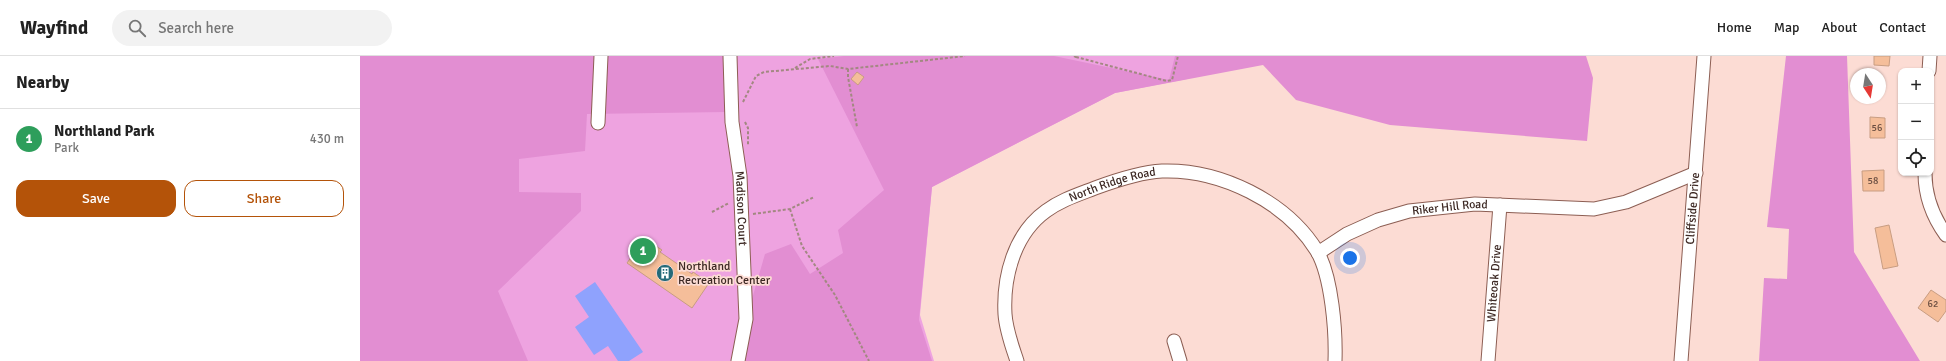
<!DOCTYPE html>
<meta charset="utf-8">
<style>
body{margin:0;font-family:Signika,sans-serif;background:#f2f2f2;color:#222}
.controls{position:absolute;right:12px;top:12px;display:grid;overflow:hidden;border-radius:8px;box-shadow:0 1px 3px #0004}
.controls button{width:36px;height:36px;display:grid;place-items:center;padding:0;border:0;border-bottom:1px solid #e0e0e0;background:#fff;color:#222;font:20px sans-serif}
.compass{position:absolute;left:1490px;top:12px;width:36px;height:36px;border-radius:50%;background:#fff;box-shadow:0 1px 3px #0004;rotate:168deg}
.you{position:absolute;left:990px;top:202px;width:14px;height:14px;margin:-10px;border:3px solid #fff;border-radius:50%;background:#1a73e8;box-shadow:0 0 0 6px #1a73e833}
.badge{display:grid;place-items:center;width:26px;height:26px;border-radius:50%;background:#b45309;color:#fff;font-size:13px;font-weight:700}
.pin{position:absolute;translate:-50% -50%;border:2px solid #fff;box-shadow:0 1px 4px #0006}
.list{margin:0;padding:0;list-style:none}
h2{display:flex;justify-content:space-between;align-items:center;height:52px;margin:0;padding:0 16px;font-size:17px}
h2 small{font-size:13px;font-weight:400;color:#767676}
.list li{display:grid;grid-template-columns:26px 1fr auto;gap:12px;align-items:center;box-sizing:border-box;height:60px;padding:0 16px;border-top:1px solid #e0e0e0}
.list b{display:block;font-size:15px;white-space:nowrap}
.list p{margin:0;font-size:13px;white-space:nowrap;color:#767676}
.list em{font-size:13px;font-style:normal;color:#767676}
.actions{display:flex;gap:8px;padding:12px 16px}
.actions a{flex:1;padding:9px 0;border:1px solid #b45309;border-radius:12px;text-align:center;font-size:14px;color:#b45309}
.actions .main{background:#b45309;color:#fff}
.icon{flex:none;width:22px;height:22px;fill:none;stroke:currentColor;stroke-width:2;stroke-linecap:round;stroke-linejoin:round}
.map{position:relative;flex:none;width:1586px;height:305px;overflow:hidden}
header{display:flex;align-items:center;gap:24px;box-sizing:border-box;height:56px;padding:0 20px;background:#fff;border-bottom:1px solid #e0e0e0}
header strong{font-size:19px}
nav{display:flex;gap:22px;margin-inline-start:auto;font-size:14px}
.search{width:280px;height:36px;background:#f2f2f2;display:flex;align-items:center;gap:10px;box-sizing:border-box;padding:0 14px;border-radius:22px;color:#767676;font-size:15px}
main{display:flex}
aside{flex:1;background:#fff}
.map>svg:first-child{display:block}
.green{fill:#eea3e0}
.forest{fill:#e28ed2}
.water{fill:#8fa2fd}
.building{fill:#f5be9a;stroke:#c89d82}
.lines{fill:none;stroke-linecap:round;stroke-linejoin:round}
.street-casing{stroke:#8c5e53;stroke-width:15}
.path{stroke:#a28881;stroke-width:2;stroke-dasharray:3 2;stroke-linecap:butt}
.street{stroke:#fff;stroke-width:13}
.labels{text-anchor:middle;dominant-baseline:central;stroke-width:3.5;stroke-linejoin:round;paint-order:stroke}
.number-label{font-size:10px;fill:#6a4e41}
.street-label{font-size:12px;fill:#3c2823;stroke:#fcdcd4}
.poi-label{font-size:12px;fill:#3c2823;stroke:#fcdcd4;text-anchor:start}
</style>
<header>
<strong>Wayfind</strong>
<div class="search"><svg class="icon" aria-label="search" viewBox="0 0 24 24"><circle cx="10" cy="10" r="6"/><path d="M15 15l6 6"/></svg>Search here</div>
<nav><a>Home</a><a>Map</a><a>About</a><a>Contact</a></nav>
</header>
<main>
<aside>
<h2>Nearby<small></small></h2>
<ul class="list">
<li><span class="badge" style="background:#2e9e5b">1</span><div><b>Northland Park</b><p>Park</p></div><em>430 m</em></li>
</ul>
<div class="actions"><a class="main">Save</a><a>Share</a></div>
</aside>
<div class="map">
<svg width="1586" height="305" viewBox="0 0 1586 305">
<rect width="100%" height="100%" fill="#fcdcd4"/>
<!-- green -->
<path class="green" d="M0 0H836L827 23 755 37 572 131 560 259 574 305H0Z"/>
<!-- forest -->
<path class="forest" d="M0 0H364L366 56 227 58 225 95 159 103V136L221 137V155L138 235 168 305H0Z
M484 0H694L809 24 815 0H1226L1233 22 1227 85 1030 69 936 44 903 9 755 37 572 131 559 264 572 305H374L405 198 431 188 450 218 483 197 478 174 524 134 458 3Z
M1426 0H1487L1494 196 1560 305H1399L1404 222 1427 223 1429 173 1407 171Z"/>
<!-- water -->
<path class="water" d="M235 226 283 296 269 305H258L248 290 234 299 215 271 229 261 215 240Z"/>
<!-- building -->
<path class="building" d="M1514 0H1530L1529 10 1514 9Z
M497 16 504 21 498 29 491 23Z
M1510 61 1525 62V82H1510Z
M1524 114V135H1503L1502 115Z
M1529 169 1538 210 1523 213 1515 172Z
M282 186 288 190 291 187 302 194 300 196 332 218 333 216 349 227 332 252 267 207Z
M1571 234 1586 244V255L1578 266 1558 252Z"/>
<g class="lines">
<defs>
<g id="street">
<path id="s1" d="M370 0 372 66 380 120 386 263 378 305"/>
<path d="M1569 15 1570 0"/>
<path d="M238 67 241 0"/>
<path d="M1565 117C1565 139 1573 161 1586 179"/>
<path id="s2" d="M958 197 987 178 1018 164 1049 155 1115 148 1234 153 1266 146 1336 117"/>
<path d="M814 285 820 305"/>
<path id="s3" d="M657 305C652 290 646 274 645 258 643 221 654 178 686 155 701 144 717 139 735 132 754 125 781 116 802 115 860 113 926 145 957 195 972 221 976 276 975 305"/>
<path id="s4" d="M1128 305 1140 149"/>
<path id="s5" d="M1321 305 1344 0"/>
</g>
</defs>
<!-- street casing -->
<use href="#street" class="street-casing"/>
<!-- path -->
<path class="path" d="M714 0 716 1 717 0
M716 1 807 25 812 24 818 0
M435 12 450 3 474 0
M488 13V21L497 71
M383 46 396 20 404 16 470 10 488 13 605 0
M385 66 388 72V89
M430 153 442 190 475 239 509 305
M352 156 369 147
M393 158 430 153 454 141"/>
<!-- street -->
<use href="#street" class="street"/>
</g>
<!-- icons -->
<defs>
<symbol id="building-disc" viewBox="-11 -11 22 22"><circle r="9.5" fill="#246a79" stroke="#fcdcd4"/><path d="M-4-6H4V6H1V3H-1V6H-4ZM-2.5-4.3h1.7v1.8h-1.7ZM.8-4.3h1.7v1.8H.8ZM-2.5-1h1.7V.8h-1.7ZM.8-1h1.7V.8H.8Z" fill="#fff"/></symbol>
</defs>
<g fill-rule="evenodd">
<use href="#building-disc" x="295" y="207" width="20" height="20"/>
</g>
<g class="labels">
<!-- number labels -->
<g class="number-label">
<text x="1517" y="72">56</text>
<text x="1513" y="125">58</text>
<text x="1573" y="248">62</text>
</g>
<!-- street labels -->
<g class="street-label">
<text stroke="none"><textPath href="#s3" startOffset="236">North Ridge Road</textPath></text>
<text stroke="none"><textPath href="#s2" startOffset="142">Riker Hill Road</textPath></text>
<text stroke="none"><textPath href="#s1" startOffset="153">Madison Court</textPath></text>
<text stroke="none"><textPath href="#s5" startOffset="153">Cliffside Drive</textPath></text>
<text stroke="none"><textPath href="#s4" startOffset="78">Whiteoak Drive</textPath></text>
</g>
<!-- poi labels -->
<g class="poi-label">
<text x="318" y="210">Northland<tspan x="318" dy="14">Recreation Center</tspan></text>
</g>
</g>
</svg>
<div class="controls">
<button>+</button>
<button>−</button>
<button><svg class="icon" aria-label="locate" viewBox="0 0 24 24"><circle cx="12" cy="12" r="6"/><path d="M12 2v4M12 18v4M2 12h4M18 12h4"/></svg></button>
</div>
<svg class="compass" viewBox="-18 -18 36 36"><path d="M0-13l5 13h-10z" fill="#e53935"/><path d="M0 13l5-13h-10z" fill="#767676"/></svg>
<div class="you"></div>
<div class="pin badge" style="left:283px;top:195px;background:#2e9e5b">1</div>
</div>
</main>
